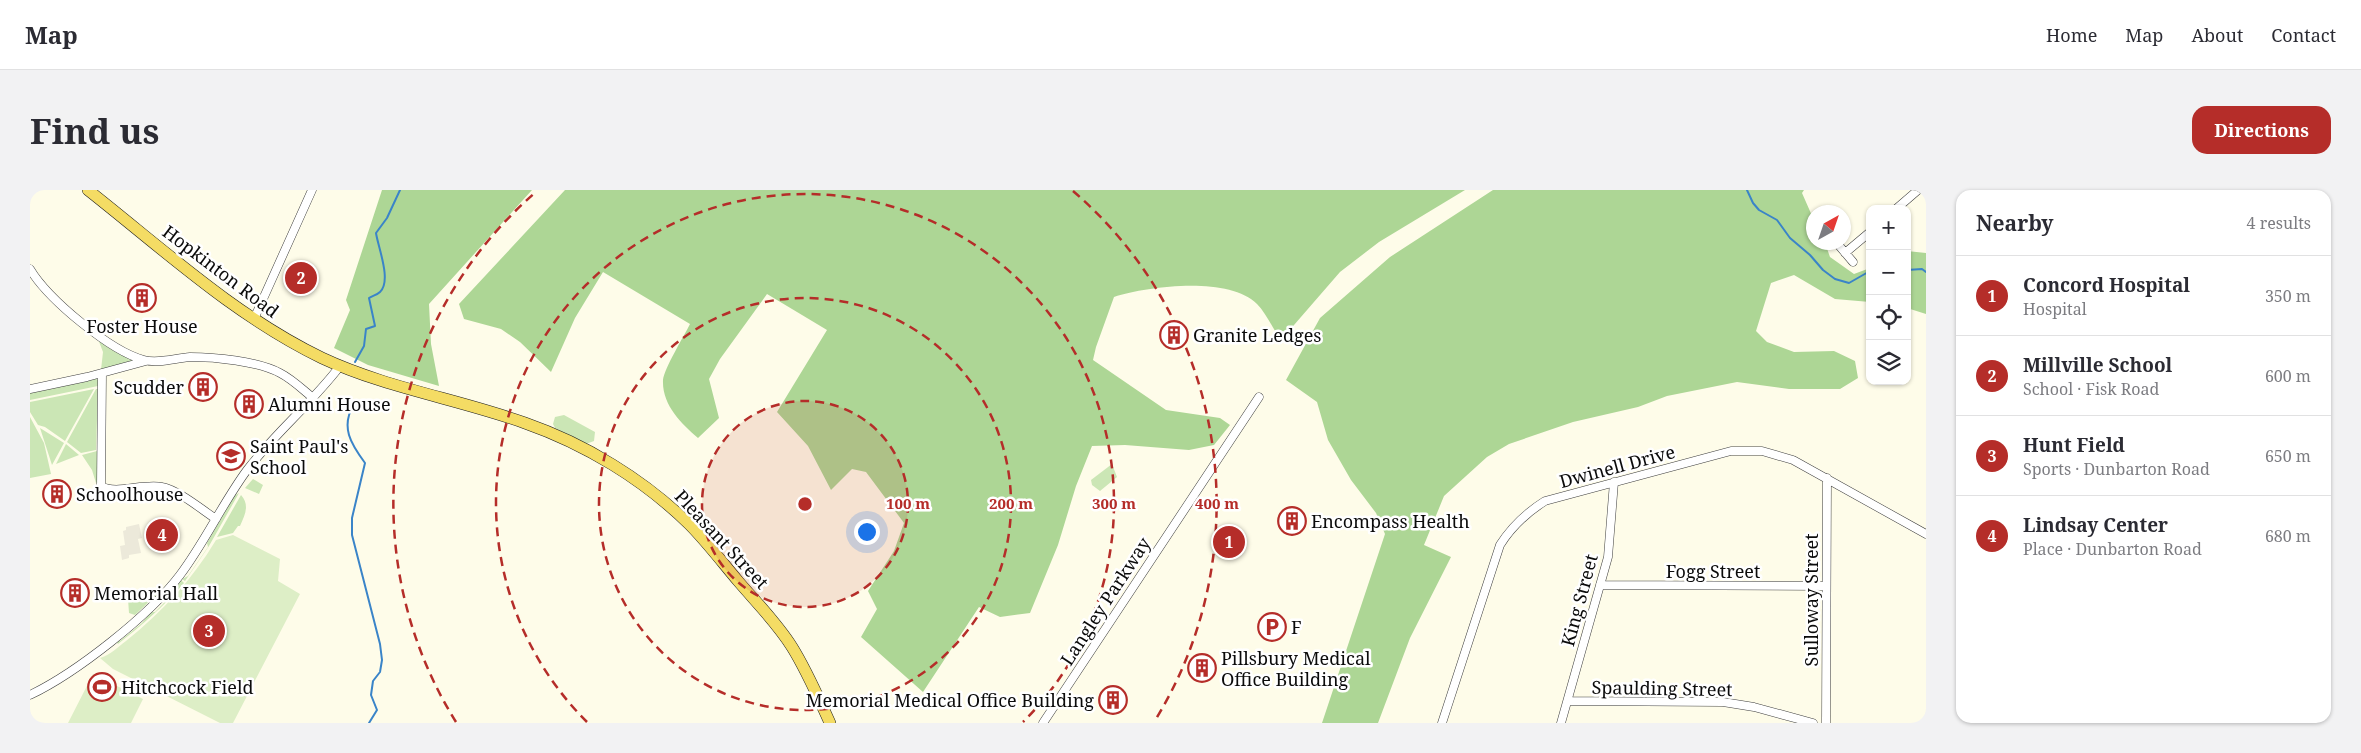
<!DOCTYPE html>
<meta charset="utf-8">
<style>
body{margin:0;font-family:"Noto Serif",serif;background:#f2f2f3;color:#2b2b33}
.controls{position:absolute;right:15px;top:15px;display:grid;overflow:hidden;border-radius:10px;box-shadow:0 1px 4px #0004}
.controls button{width:45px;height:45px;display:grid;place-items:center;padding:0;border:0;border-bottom:1px solid #e1e1e2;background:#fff;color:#2b2b33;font:25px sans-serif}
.compass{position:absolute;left:1776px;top:15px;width:45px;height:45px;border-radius:50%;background:#fff;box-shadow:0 1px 4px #0004;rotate:40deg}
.you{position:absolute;left:836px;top:341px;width:18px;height:18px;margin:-12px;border:4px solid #fff;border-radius:50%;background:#1a73e8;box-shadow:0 0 0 8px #1a73e833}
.badge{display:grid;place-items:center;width:32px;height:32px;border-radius:50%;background:#b52d29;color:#fff;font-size:16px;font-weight:700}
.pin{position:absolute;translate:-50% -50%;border:2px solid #fff;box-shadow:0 1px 5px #0006}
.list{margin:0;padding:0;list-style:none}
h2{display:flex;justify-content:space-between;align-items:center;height:65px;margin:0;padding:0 20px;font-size:21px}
h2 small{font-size:16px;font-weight:400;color:#7c7c81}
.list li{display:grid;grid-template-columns:32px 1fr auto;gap:15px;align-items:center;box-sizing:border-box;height:80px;padding:0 20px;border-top:1px solid #e1e1e2}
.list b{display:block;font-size:19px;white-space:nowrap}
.list p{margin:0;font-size:16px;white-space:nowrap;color:#7c7c81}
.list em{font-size:16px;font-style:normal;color:#7c7c81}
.icon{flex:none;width:28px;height:28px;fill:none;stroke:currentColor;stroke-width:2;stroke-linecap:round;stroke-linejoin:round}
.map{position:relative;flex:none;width:1896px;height:533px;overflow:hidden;border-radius:15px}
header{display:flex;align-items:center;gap:30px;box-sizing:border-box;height:70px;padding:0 25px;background:#fff;border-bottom:1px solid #e1e1e2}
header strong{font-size:24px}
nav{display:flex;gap:28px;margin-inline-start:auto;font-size:18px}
.intro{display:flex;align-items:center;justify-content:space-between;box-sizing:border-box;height:120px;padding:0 30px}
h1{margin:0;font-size:35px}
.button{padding:12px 22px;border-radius:15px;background:#b52d29;color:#fff;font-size:18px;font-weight:700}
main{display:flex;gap:30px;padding:0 30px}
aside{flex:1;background:#fff;border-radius:15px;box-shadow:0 1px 4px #0004}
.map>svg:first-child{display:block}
.green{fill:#cbe6b5}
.forest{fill:#add695}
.pitch{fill:#ddeec6}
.plaza{fill:#ece9da}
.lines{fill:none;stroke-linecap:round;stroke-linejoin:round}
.stream{stroke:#3a84c8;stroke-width:2}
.street-casing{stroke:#3e3e3e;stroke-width:9}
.primary-casing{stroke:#1c1c1c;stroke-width:12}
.street{stroke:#fff;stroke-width:8}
.primary{stroke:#f4dc64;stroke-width:11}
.ring{fill:none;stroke:#b52d29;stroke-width:2.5;stroke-dasharray:9 6}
.labels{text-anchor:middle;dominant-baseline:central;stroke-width:5;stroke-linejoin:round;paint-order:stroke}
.street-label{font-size:18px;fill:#0b0b0b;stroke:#fff}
.poi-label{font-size:18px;fill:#0b0b0b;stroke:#fff;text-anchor:start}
.centre{fill:#b52d29;stroke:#fff;stroke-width:2.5}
.ring-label{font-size:15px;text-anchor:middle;font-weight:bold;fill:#b52d29;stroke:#fff;stroke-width:5;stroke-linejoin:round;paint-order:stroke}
</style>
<header>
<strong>Map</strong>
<nav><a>Home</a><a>Map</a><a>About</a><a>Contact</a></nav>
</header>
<div class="intro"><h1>Find us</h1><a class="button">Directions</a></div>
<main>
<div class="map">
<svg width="1896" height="533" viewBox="0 0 1896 533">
<rect width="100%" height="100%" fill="#fefce9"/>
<!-- green -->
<path class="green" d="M68 149 103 169 101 172 71 180 73 162Z
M65 188 68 190V196L0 210V202Z
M64 199 35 251 15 237 8 235 0 222V212Z
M66 199H68L66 260 51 263 37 252Z
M534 225 565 242 564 251 556 254 525 238 523 234 525 227Z
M0 227 14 253 21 284 0 288Z
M10 238 34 253 22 275Z
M36 254 49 265 26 274Z
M67 261V292L66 293 62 280 52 265Z
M1082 274 1087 287 1070 301 1062 295 1061 290Z
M223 289 233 295 229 304 215 298Z
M209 303 179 356 155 391 152 389 158 386 178 357 177 353 204 306Z
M211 305C220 315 215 325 210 336H208L203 343 187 347Z
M151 390 154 393C134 416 112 435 88 454L86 451H90L112 433 121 422H125C136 411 145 402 151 390Z
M127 404 105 425 99 423 98 409Z"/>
<!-- forest -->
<path class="forest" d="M352 0H502L399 114 401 154 409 196 338 175 304 158 320 120 316 110Z
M535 0H1435L1349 52 1310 82 1251 150C1243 139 1236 123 1227 114 1199 86 1119 96 1084 107L1066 157 1063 170 1136 220 1190 228 1200 235 1184 255 1159 260 1095 255 1062 256 1046 296 1028 355 1000 423 970 427 949 417 893 502 831 447 847 419 838 401 864 361 874 333 836 282 822 279 801 300 778 256 747 222 797 140 737 104 690 169 679 189 689 228 668 248C651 233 632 215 633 190 634 179 654 146 660 134L573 82 545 128 521 182 490 152 471 139 434 129 429 114Z
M1463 0H1774L1772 3 1783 28 1784 52 1795 53 1800 67 1824 84 1840 78V112L1805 109 1764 85 1741 93 1726 141 1737 152 1764 162 1804 161 1825 171 1828 188 1810 199H1759L1707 192 1637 206 1608 217 1543 232 1479 254 1457 267 1414 306 1394 355 1421 367 1380 448 1348 533H1292L1355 344 1346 323 1321 290 1298 250 1287 212 1256 190 1290 128 1360 67Z
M1877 61 1896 63V124L1877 118Z"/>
<!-- pitch -->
<path class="pitch" d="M203 345 250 369 248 391 270 404 203 533H190L83 479 70 468C80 465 88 457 96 451 132 422 162 390 186 350Z
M63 484 113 509 101 533H38Z"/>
<!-- plaza -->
<path class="plaza" d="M109 334 112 348 108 349 111 363 99 365V368L92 370 90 356 95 355 93 341 96 340V337Z"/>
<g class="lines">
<!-- stream -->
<path class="stream" d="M1717 0 1723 13 1729 20 1747 30 1760 48 1780 65 1793 80 1805 89 1819 93 1840 81
M1877 80 1892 79 1896 82
M325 172 334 156 336 139 345 136 339 108C342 106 347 105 350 102 362 91 348 57 346 43L357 28 370 0
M324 214C310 237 321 254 335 273L322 328V345L350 454 352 470 350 482 343 491 341 505 347 520 339 533"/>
<defs>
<path id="street" d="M1866 19 1888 0
M1806 52 1823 72
M1815 63 1840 42
M0 79C18 109 80 161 114 170 128 174 146 168 160 167 185 167 227 171 250 183 262 189 272 199 283 208
M224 129 282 0
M72 183 71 296C86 305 113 293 132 297 148 300 171 319 186 329
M0 199 57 187 116 171
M1570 395 1796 396
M0 505C46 483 119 426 150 385 175 352 192 314 217 280 245 243 282 213 310 176
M1538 511 1693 512 1724 517 1783 533
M1013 533 1229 207
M1412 533 1470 355C1482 336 1496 323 1515 311L1701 261H1732L1763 270 1896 344
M1531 533 1578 367 1584 292
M1796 533 1797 288"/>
<path id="primary" d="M58 0C133 59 205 126 292 168 356 198 428 209 495 233 555 254 613 289 659 334 676 351 692 372 708 391 726 412 747 433 762 457 777 481 788 507 800 533"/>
</defs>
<!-- street casing -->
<use href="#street" class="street-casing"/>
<!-- primary casing -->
<use href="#primary" class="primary-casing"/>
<!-- street -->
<use href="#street" class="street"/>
<!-- primary -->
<use href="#primary" class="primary"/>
</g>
<!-- distance rings -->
<circle cx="775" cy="314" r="103" fill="#b52d29" fill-opacity=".12"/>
<g class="ring">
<circle cx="775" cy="314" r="103"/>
<circle cx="775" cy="314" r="206"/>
<path d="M557 532A309 309 0 1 1 993 532"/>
<path d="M426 532A412 412 0 0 1 507 1M1043 1A412 412 0 0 1 1124 532"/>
</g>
<!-- icons -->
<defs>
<symbol id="building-ring" viewBox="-11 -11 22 22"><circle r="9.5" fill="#fff" stroke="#b52d29" stroke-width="1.5"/><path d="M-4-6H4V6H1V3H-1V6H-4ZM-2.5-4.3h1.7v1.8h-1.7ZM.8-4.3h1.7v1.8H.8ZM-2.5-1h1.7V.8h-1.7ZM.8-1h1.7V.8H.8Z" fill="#b52d29"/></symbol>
<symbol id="school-ring" viewBox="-11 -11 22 22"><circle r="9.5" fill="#fff" stroke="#b52d29" stroke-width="1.5"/><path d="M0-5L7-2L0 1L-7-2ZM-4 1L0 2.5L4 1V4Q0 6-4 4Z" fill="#b52d29"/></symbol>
<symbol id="parking-ring" viewBox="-11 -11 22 22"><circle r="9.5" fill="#fff" stroke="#b52d29" stroke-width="1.5"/><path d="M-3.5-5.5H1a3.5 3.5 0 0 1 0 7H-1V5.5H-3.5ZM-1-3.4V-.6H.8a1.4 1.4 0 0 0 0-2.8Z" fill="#b52d29"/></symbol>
<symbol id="stadium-ring" viewBox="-11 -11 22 22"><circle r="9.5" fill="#fff" stroke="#b52d29" stroke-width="1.5"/><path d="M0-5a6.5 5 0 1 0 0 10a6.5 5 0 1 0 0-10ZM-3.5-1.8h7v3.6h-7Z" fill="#b52d29"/></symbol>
</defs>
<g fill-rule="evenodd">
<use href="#building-ring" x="96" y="92" width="32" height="32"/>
<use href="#building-ring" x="1128" y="129" width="32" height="32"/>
<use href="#building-ring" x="157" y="181" width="32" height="32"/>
<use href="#building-ring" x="203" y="198" width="32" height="32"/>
<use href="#school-ring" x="185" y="250" width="32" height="32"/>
<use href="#building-ring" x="11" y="288" width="32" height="32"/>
<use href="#building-ring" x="1246" y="315" width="32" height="32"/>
<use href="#building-ring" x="29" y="387" width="32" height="32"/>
<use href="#parking-ring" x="1226" y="421" width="32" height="32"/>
<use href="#building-ring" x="1156" y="462" width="32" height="32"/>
<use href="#stadium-ring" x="56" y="481" width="32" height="32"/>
<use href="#building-ring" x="1067" y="494" width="32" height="32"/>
</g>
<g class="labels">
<!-- street labels -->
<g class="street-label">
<text transform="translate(191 81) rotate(37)">Hopkinton Road</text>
<text transform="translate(1587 276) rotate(-15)">Dwinell Drive</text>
<text transform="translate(692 349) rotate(47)">Pleasant Street</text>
<text x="1683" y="381">Fogg Street</text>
<text transform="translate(1549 410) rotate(-75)">King Street</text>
<text transform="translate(1781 410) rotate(-90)">Sulloway Street</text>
<text transform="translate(1075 411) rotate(-57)">Langley Parkway</text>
<text transform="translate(1632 498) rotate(1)">Spaulding Street</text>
</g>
<!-- poi labels -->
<g class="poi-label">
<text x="112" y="136" text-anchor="middle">Foster House</text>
<text x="1163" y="145">Granite Ledges</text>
<text x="154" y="197" text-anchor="end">Scudder</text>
<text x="238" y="214">Alumni House</text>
<text x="220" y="256">Saint Paul's<tspan x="220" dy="21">School</tspan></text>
<text x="46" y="304">Schoolhouse</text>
<text x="1281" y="331">Encompass Health</text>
<text x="64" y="403">Memorial Hall</text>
<text x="1261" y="437">F</text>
<text x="1191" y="468">Pillsbury Medical<tspan x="1191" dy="21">Office Building</tspan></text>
<text x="91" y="497">Hitchcock Field</text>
<text x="1064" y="510" text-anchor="end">Memorial Medical Office Building</text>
</g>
</g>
<circle cx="775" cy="314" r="8" class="centre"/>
<g class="ring-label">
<text x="878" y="319">100 m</text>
<text x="981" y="319">200 m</text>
<text x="1084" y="319">300 m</text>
<text x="1187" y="319">400 m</text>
</g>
</svg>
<div class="controls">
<button>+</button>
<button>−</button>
<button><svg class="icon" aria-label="locate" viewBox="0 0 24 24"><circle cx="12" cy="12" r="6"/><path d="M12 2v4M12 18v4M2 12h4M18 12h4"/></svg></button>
<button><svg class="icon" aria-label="layers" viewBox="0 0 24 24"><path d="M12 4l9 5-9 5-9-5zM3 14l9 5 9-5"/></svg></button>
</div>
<svg class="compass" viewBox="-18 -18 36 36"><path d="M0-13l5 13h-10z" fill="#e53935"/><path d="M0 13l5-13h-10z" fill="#7c7c81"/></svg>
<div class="you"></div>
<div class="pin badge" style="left:1199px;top:352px">1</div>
<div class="pin badge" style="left:271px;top:88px">2</div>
<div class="pin badge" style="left:179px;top:441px">3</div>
<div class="pin badge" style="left:132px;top:345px">4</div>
</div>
<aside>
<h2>Nearby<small>4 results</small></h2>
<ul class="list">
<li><span class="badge">1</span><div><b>Concord Hospital</b><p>Hospital</p></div><em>350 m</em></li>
<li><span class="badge">2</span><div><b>Millville School</b><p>School · Fisk Road</p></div><em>600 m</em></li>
<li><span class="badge">3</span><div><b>Hunt Field</b><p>Sports · Dunbarton Road</p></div><em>650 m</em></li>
<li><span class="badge">4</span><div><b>Lindsay Center</b><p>Place · Dunbarton Road</p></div><em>680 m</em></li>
</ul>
</aside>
</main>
